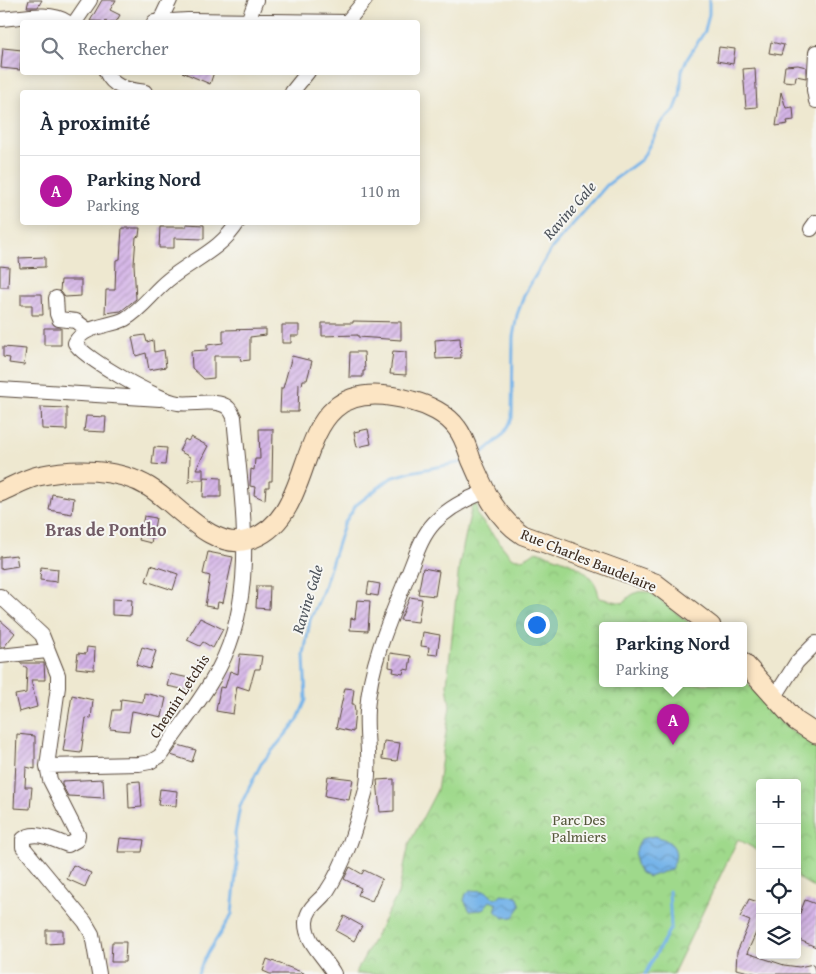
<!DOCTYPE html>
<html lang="fr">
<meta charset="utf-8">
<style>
body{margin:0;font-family:"Gentium Book Plus",serif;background:#f6f6f7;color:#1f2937}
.controls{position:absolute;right:15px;bottom:15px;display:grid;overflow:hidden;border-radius:5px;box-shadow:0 2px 12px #0003}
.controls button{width:45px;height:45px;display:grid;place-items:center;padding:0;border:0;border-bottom:1px solid #e0e1e3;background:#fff;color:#1f2937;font:25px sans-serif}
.you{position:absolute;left:536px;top:624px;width:18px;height:18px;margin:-12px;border:4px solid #fff;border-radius:50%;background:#1a73e8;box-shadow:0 0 0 8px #1a73e833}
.badge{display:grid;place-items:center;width:32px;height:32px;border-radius:50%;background:#b5179e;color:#fff;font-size:16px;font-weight:700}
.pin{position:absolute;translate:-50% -41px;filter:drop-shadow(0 1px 2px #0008)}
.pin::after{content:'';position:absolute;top:26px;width:18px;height:15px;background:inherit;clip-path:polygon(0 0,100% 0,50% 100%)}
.popup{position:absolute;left:599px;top:622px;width:148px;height:65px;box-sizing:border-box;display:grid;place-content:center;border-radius:5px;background:#fff;filter:drop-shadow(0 1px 4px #0005);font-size:16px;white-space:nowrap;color:#747a83}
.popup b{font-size:19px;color:#1f2937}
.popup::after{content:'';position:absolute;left:50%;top:100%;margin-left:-10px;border:10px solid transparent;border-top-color:#fff}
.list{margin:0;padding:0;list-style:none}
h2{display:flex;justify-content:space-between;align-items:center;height:65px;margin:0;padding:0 20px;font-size:21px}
h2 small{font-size:16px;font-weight:400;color:#747a83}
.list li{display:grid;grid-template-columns:32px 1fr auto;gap:15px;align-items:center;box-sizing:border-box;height:70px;padding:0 20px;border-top:1px solid #e0e1e3}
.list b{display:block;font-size:19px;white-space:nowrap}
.list p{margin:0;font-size:16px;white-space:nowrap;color:#747a83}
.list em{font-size:16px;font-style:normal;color:#747a83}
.icon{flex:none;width:28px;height:28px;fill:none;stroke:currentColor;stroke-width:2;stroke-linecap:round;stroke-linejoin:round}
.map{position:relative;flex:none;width:816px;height:974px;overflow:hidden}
.search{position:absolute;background:#fff;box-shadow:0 2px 12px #0003;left:20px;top:20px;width:400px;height:55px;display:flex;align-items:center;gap:12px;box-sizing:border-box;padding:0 18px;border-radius:5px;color:#747a83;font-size:19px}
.panel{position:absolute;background:#fff;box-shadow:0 2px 12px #0003;left:20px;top:90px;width:400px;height:135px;border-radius:5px}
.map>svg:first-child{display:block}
.park{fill:url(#park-crowns);stroke:#6d8254}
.water{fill:url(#water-waves);stroke:#586f84}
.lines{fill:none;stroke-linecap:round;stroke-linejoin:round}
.stream{stroke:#76b4e9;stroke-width:3}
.building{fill:url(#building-hatch)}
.street-casing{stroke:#564639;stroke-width:16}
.secondary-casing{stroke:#564639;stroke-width:21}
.street{stroke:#fff;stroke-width:14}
.secondary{stroke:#fce5c4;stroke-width:19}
.labels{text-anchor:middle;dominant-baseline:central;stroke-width:4;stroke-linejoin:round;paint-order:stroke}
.street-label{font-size:15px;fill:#3b2a1e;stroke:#f6f6f2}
.park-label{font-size:15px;fill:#545639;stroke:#f6f6f2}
.water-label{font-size:16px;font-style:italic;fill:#4d535b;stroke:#f6f6f2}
.quarter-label{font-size:18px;font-weight:bold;fill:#715b65;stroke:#f6f6f2}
</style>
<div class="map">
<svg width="816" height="974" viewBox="0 0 816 974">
<defs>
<pattern id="park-crowns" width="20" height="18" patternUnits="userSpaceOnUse" patternTransform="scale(1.25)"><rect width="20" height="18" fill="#9fd98b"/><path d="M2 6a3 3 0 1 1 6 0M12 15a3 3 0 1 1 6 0" fill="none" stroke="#8aba78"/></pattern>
<pattern id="water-waves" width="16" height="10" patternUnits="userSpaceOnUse" patternTransform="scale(1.25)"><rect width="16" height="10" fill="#76b4e9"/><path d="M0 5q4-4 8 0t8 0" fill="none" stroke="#6293bc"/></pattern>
<pattern id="building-hatch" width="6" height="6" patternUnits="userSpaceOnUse" patternTransform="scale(1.25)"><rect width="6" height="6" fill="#d5b5e8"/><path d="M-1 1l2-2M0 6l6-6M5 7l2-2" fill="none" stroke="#ae93bb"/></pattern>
</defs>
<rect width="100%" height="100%" fill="#f6f6f2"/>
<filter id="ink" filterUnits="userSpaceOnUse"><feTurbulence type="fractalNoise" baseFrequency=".02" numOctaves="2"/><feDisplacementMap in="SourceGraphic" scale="10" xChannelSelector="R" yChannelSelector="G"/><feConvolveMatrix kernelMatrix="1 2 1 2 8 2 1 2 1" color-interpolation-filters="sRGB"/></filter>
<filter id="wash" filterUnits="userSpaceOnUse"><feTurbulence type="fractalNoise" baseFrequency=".0096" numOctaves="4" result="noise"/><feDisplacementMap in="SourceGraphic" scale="20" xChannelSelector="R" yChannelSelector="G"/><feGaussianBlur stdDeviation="1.12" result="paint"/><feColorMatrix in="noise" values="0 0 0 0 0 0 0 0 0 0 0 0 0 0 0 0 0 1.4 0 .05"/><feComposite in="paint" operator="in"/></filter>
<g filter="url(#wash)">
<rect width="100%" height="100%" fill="#eee8d0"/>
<!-- park -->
<path class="park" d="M472 505H477V515L511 557C521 562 528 557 536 551 561 559 597 568 599 598L623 603C631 594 638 589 651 593L693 626H603V684H743V678L781 723 816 747V889L797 877V783H760V852L738 839 673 974H355L398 894 409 844 437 790 450 706 447 685 459 566Z"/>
<!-- water -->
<path class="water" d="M654 836C673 840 682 851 671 869L649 877 640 873C633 860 634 852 641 839Z
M470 890 486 891 492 897 498 898 501 894 517 896 521 906 513 917 503 918 495 911 497 904 490 901 482 910 470 911 464 900 466 894Z"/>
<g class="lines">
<!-- stream -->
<path class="stream" d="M483 452C496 442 506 434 512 418L513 337 517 315 525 293 552 248 607 185 642 159 661 123 675 109 680 96 682 71 687 59 705 31 709 14V0
M198 974 203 961 232 914 237 863 235 834 240 806 261 764 297 721 306 700 304 655 310 620 322 593 344 524 356 505 391 478 411 472 463 462
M645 974 671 927 669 891"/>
</g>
<g id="blocks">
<!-- building -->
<path class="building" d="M29 0H42L38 7H27Z
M102 0H116L110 10 120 15 116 22 90 21Z
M771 42 784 45 781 55 769 53Z
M719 47 735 49 733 64 717 61Z
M3 48 22 50 20 70 1 68Z
M798 65 806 67V78L796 76 795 82 783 81 785 66Z
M755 68 757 107 746 108 743 69Z
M182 72H214L210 84Z
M781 92 786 108 793 107 794 120 787 121 788 124 776 126Z
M186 224 204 225V239L174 238V248H159L160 227H186Z
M122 228H140L139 236 136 237 134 264 136 299 121 311 105 313 106 290H115L116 260 120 259Z
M45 257V267L20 268 19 258Z
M0 266 9 267 8 287H0Z
M61 280H81V296L65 297 60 291Z
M21 294H42L43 315H32V305H21Z
M353 321 401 322V340L358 337V335L322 336V323H353Z
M282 325H299V336H291V343H282Z
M44 328H61V345H44Z
M266 329V335L250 337V360L241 361 240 356H214V378L204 379 192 368 191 351 207 350V345L223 343V330Z
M145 335 147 342 153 340 154 352 164 350 166 367 149 370 146 353 136 356 132 337Z
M460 338 461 358 436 359 435 340Z
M3 347 26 349 24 365 9 363 10 358 3 357Z
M393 351 406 352V375L390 374Z
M350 352H364L365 371H363V377H349Z
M292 356 312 361 307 380H303L302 385 299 384 298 412H280L281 388H283Z
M41 407 67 408V430L42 429Z
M86 416 106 417 105 432 84 431Z
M259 429H273L272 481H269V487H266L265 500 254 495 255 487 250 486 251 469 254 470 255 459H260Z
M368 429 371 444 357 447 354 432Z
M191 437 208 446 196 469H203V480H191L189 483 190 457 179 451 185 439 188 441Z
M154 447 167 448 165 465 152 464Z
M204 477 221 478V497H203Z
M52 494 74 498 72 514 49 510Z
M144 516 156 518 151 543 139 540Z
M208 552 233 557 223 603 218 602 217 608 205 606 210 576 203 574Z
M16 555 18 566 0 569V557Z
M151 565 178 574 173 590 146 581Z
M41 567 58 569 57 582 40 580Z
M423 568 439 571 435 596 418 594Z
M369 582 380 584 378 596 367 594Z
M257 586H270L269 609 256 608Z
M410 597 422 599 418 622 400 620Z
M112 599 132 600 131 616 112 615Z
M357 600 370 601 368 631 350 630 351 618 355 619Z
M200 618 223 629 213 648 203 642 200 646 187 640Z
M0 620 15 633 4 647H0Z
M423 632 440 635 437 655 428 654 429 647 421 646Z
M87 647 95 648 94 670 76 668 78 653 86 654Z
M142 647 156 651 150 669 136 665Z
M390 653 411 656 409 670 404 669 403 674 393 672 394 668 389 667Z
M240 654 262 656 260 669H255L249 690 237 686 233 714 216 711 220 687 225 688 230 671 238 674Z
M20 663H44L45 680H31L37 707 19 712 15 695 26 693 27 668Z
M170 674 194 679 192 691 167 686Z
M345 688 354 689 352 704H354L355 712 353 732 336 728Z
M144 693 166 698 162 717 132 711 129 731 110 729 113 710H120L121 699 143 702Z
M72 695 93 700 91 719 86 718 81 753 63 751Z
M17 734 35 736V769L26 767 25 787H32L30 809 14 808Z
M384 741 400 743 397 761 382 759Z
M178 745 196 750 192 762 171 755Z
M328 776 353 779 349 800 325 796Z
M103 779 104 798 68 796 62 785V781Z
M394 779V811L380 812 377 780Z
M140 781 142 807 129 808 128 782Z
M160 789 177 791 176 806 158 805Z
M120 838 144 840 142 852H118Z
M73 865 91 873 85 887 67 879Z
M350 867 362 874 364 870 382 879 372 901 358 895 361 888 344 879Z
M760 898V924L747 953 784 965 799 967 813 964 816 974H759L736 969 737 952 750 921 740 917 749 899 758 902Z
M805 900 816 904V947L797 939V921Z
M344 916 362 926 354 941 336 931Z
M46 930H63V943L46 944Z
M112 942H126L125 962H111Z
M267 959 304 973V974H270L263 971Z"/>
</g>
</g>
<g filter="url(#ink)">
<use href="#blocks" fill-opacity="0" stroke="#564639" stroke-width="1"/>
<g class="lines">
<defs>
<path id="street" d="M0 19C20 18 50 10 67 22
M160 21 170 0
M248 21 256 0
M75 22 90 0
M154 22 188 20 348 22
M347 22 365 0
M816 52 814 90 816 101
M106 72C114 89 128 89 145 92
M292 92 308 72
M811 229 816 222
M56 298 57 314 59 319 76 321 88 330
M0 389 160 399
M0 596 42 635 58 675V687L47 766 50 780 78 835 77 840 68 845C55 841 36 829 23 839V847L85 922 92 934 99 974
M0 656 47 651
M774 698 797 662 816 643
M47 766 139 764 150 762 160 756C179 727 203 699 219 668 259 593 241 497 234 417 231 410 228 406 221 404 208 400 191 405 178 403 160 401 83 358 75 343 84 325 109 327 125 319 142 309 153 292 168 280 192 260 221 250 238 222
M334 974C326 958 305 942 306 922 307 907 319 902 327 891 345 864 355 829 364 797 373 769 365 739 367 710 370 664 390 619 407 577 415 559 420 538 434 523 448 508 465 499 485 492"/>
<path id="secondary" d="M0 492C12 487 25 479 38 476 73 468 118 468 149 487 177 504 212 551 248 540 330 516 279 363 412 401 428 405 447 414 457 428 464 437 467 448 471 459 484 489 495 517 523 535L655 583 711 626
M743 662 796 721 816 734"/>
</defs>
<!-- street casing -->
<use href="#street" class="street-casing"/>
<!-- secondary casing -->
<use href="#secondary" class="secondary-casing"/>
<!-- street -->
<use href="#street" class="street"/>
<!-- secondary -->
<use href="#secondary" class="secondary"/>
</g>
</g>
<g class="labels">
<!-- street labels -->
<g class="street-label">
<text transform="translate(589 560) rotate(22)">Rue Charles Baudelaire</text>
<text transform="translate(179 696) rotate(-57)">Chemin Letchis</text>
</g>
<!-- park labels -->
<g class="park-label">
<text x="579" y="819">Parc Des<tspan x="579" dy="17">Palmiers</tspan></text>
</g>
<!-- water labels -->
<g class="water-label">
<text transform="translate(569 210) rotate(-49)">Ravine Gale</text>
<text transform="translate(307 599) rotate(-73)">Ravine Gale</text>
</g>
<!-- quarter labels -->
<g class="quarter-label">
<text x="106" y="529">Bras de Pontho</text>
</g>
</g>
</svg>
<div class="controls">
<button>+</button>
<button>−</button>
<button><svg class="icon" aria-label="locate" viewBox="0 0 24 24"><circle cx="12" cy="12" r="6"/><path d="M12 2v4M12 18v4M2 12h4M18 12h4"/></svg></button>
<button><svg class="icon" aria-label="layers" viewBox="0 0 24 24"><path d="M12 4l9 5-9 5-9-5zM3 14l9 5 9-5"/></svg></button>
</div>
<div class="you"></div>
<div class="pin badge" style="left:673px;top:745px">A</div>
<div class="popup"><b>Parking Nord</b>Parking</div>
<div class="search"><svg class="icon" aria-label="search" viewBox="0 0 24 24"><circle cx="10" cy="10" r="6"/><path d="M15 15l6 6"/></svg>Rechercher</div>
<section class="panel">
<h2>À proximité<small></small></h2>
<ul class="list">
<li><span class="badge">A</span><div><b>Parking Nord</b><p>Parking</p></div><em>110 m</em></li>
</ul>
</section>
</div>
